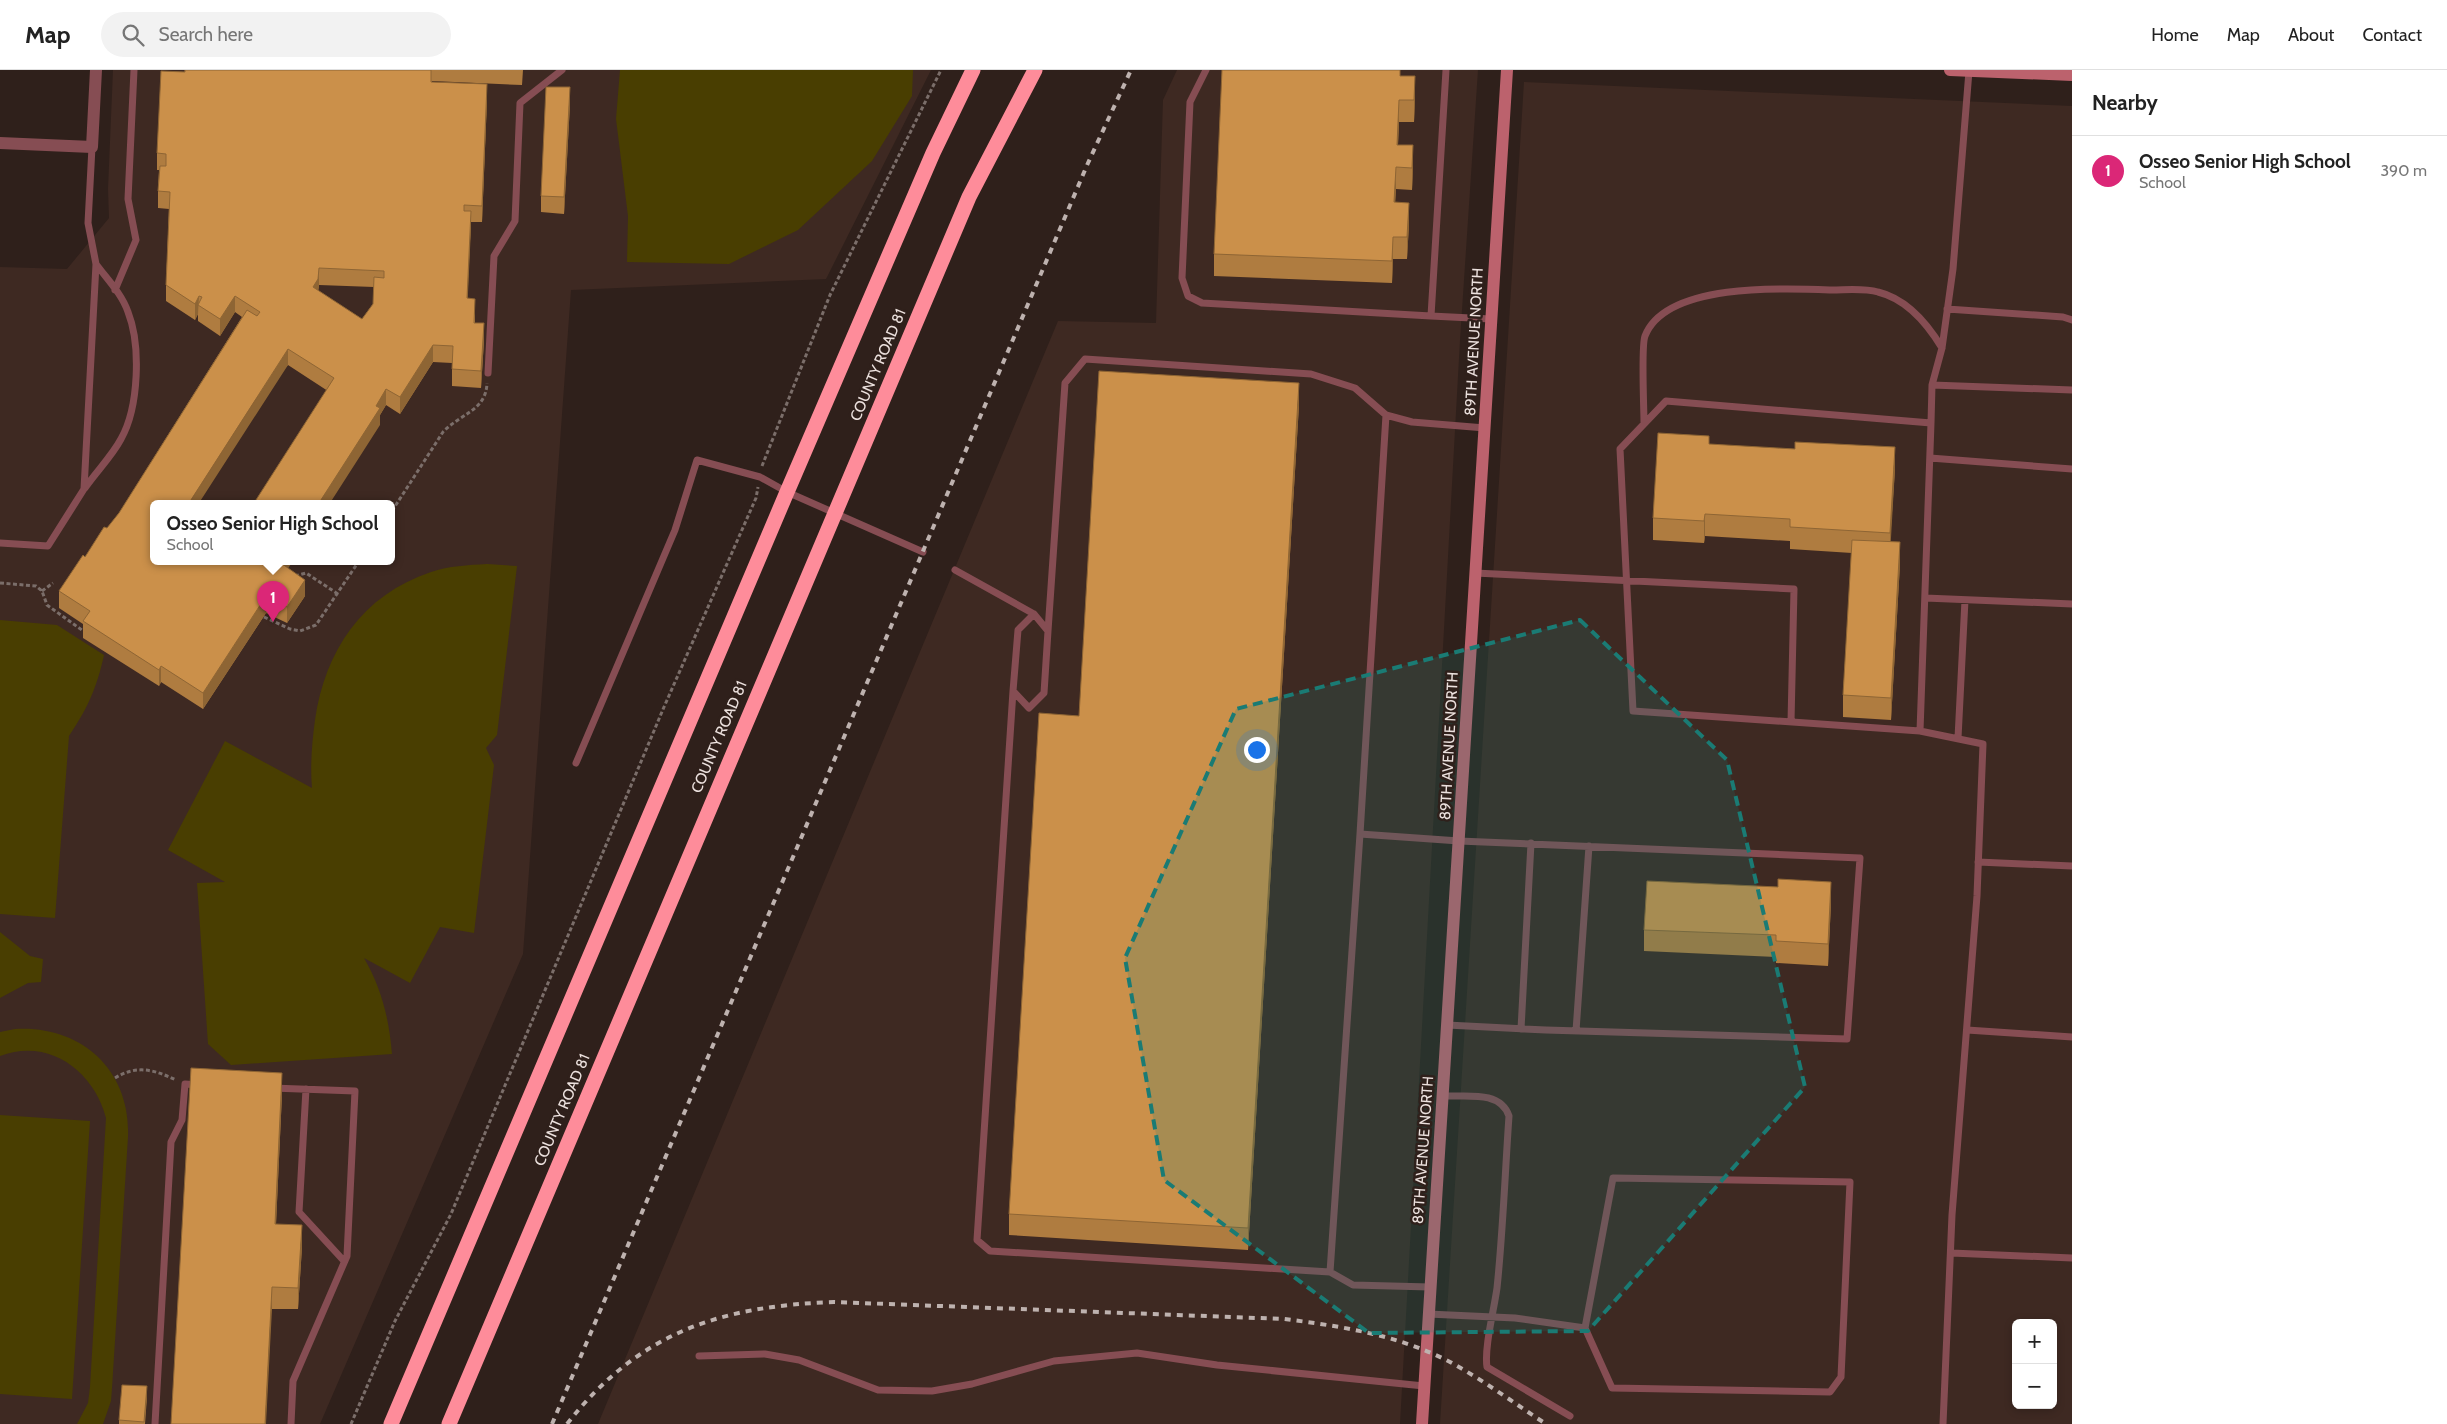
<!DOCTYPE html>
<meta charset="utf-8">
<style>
body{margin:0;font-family:Cabin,sans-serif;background:#f2f2f2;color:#222}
.controls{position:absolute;right:15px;bottom:15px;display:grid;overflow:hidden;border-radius:8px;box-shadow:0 2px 8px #0003}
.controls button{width:45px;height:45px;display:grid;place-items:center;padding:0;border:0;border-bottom:1px solid #e0e0e0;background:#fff;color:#222;font:25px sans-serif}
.you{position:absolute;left:1256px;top:679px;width:18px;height:18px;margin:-12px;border:4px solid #fff;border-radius:50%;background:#1a73e8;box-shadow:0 0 0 8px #1a73e833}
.badge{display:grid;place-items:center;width:32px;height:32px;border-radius:50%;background:#db2777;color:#fff;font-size:16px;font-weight:700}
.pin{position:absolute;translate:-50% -41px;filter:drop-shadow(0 1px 2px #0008)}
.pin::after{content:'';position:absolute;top:26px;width:18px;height:15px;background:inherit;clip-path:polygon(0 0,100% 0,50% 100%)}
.popup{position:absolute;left:150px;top:430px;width:245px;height:65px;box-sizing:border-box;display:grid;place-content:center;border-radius:8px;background:#fff;filter:drop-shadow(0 1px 4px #0005);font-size:16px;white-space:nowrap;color:#767676}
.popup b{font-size:19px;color:#222}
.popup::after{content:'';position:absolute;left:50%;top:100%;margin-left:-10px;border:10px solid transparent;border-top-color:#fff}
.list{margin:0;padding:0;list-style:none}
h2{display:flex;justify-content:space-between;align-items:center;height:65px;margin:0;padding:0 20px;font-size:21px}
h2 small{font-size:16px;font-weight:400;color:#767676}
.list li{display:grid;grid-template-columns:32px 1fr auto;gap:15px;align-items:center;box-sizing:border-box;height:70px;padding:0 20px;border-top:1px solid #e0e0e0}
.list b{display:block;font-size:19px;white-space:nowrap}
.list p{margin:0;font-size:16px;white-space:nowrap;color:#767676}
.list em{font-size:16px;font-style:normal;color:#767676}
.icon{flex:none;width:28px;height:28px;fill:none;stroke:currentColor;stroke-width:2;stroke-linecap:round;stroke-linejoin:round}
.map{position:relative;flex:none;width:2072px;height:1354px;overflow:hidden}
header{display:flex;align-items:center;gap:30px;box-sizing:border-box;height:70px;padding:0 25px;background:#fff;border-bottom:1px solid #e0e0e0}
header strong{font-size:24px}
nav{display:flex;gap:28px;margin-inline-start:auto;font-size:18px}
.search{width:350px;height:45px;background:#f2f2f2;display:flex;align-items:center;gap:12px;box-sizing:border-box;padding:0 18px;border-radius:28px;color:#767676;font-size:19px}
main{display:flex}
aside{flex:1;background:#fff}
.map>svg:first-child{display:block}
.built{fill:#3e2922;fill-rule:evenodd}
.green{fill:#493e01}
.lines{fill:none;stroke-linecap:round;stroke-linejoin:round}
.path{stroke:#7b6e6a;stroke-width:3;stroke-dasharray:4 2.5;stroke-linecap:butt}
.lane{stroke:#864d53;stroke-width:7}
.street{stroke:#864d53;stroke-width:12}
.secondary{stroke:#bc626d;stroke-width:12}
.highway{stroke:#fe8c9a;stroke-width:15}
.rail{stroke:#beb2af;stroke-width:4;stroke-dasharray:6 6;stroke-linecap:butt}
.wall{fill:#af7c40;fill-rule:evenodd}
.shaded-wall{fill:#8e6534}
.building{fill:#cb904a;stroke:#8e6534;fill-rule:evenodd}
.marked{fill:#1a7b74;fill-opacity:0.2;stroke:#1a7b74;stroke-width:4;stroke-dasharray:10 6;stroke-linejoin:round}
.labels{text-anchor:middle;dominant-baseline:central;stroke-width:5;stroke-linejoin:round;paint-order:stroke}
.street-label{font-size:15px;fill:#ece1de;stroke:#2f201b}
</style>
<header>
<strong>Map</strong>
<div class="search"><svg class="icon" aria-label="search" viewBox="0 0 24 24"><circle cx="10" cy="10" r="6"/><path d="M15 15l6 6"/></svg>Search here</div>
<nav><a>Home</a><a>Map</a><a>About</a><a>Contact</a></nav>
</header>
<main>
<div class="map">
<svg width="2072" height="1354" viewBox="0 0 2072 1354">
<rect width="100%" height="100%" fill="#2f201b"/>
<!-- built -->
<path class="built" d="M113 0H931L826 209 571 220 523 884 320 1354H0V197L67 199 109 148 108 119ZM154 433H392V491H154Z
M1177 0H1478L1460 270 1400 1354H598L1058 251 1156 253 1163 30Z
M1524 12 2072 36V1354H1440ZM2016 1253H2053V1335H2016Z"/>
<!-- green -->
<path class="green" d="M620 0H913L912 26 872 91 798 160 729 194 627 192 628 146 616 49Z
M487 494 517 496 497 665 486 678 494 695 474 863 440 857 410 913 364 888C382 919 389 949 392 984L231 995 208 974 197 813 225 812 168 780 225 671 312 718C310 696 312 672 315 650 325 581 362 525 431 502 449 496 468 495 487 494Z
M0 550 57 555 104 585C97 617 88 638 69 666L55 848 0 844Z
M0 862 30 886 43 889 41 912 28 913 0 928Z
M15 959C81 955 131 1000 128 1067L112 1318 111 1331 103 1354H77L88 1333 90 1317 106 1048C94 1001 49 967 0 986V962Z
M0 1045 90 1051 72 1329 0 1324Z"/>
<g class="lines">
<!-- path -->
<path class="path" d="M762 396 830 225 941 0
M392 441 443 362C461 343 486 341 487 313
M295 506 306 503 338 524
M0 513 36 516 42 521 47 535 86 563
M42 521 53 513
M264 547 290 559 300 561 316 555 359 491
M115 1008C136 995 153 999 176 1010
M351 1354 395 1251 451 1144 664 637 756 428 758 417"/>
<!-- lane -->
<path class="lane" d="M1206 0 1190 32 1182 208 1188 226 1202 233 1431 246
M1446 0 1431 246 1491 249
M115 220 136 170 128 129 134 0
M1947 239 2063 247 2072 250
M488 303 494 186 515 151 520 33 562 0
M1932 315 2072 320
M1386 345 1360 764 1459 771 1860 788 1847 969 1546 960 1447 955
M1644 353C1644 338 1641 276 1645 266 1666 212 1785 218 1832 220 1846 220 1864 218 1878 222 1907 229 1927 253 1942 278
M1931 353 1666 331 1620 379 1633 641 1920 661 1931 353 1932 315 1942 278 1953 199 1969 1
M1930 388 2072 399
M85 418C96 402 112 386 121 369 139 337 141 275 128 242 122 224 107 209 96 194
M0 473 48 476 84 419 96 194 88 153 92 77
M955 500 1034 544 1048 561 1044 623 1029 638 1013 621 1018 560 1034 544
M1475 503 1794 519 1791 652
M1925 528 2072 534
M1048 561 1065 313 1085 289 1311 304 1355 318 1386 345 1412 352 1485 358
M1013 621 977 1170 990 1181 1330 1202
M1920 661 1983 674 1977 826 1952 1145 1943 1354
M1958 668 1965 530
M576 693 675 460 697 390 760 407 787 422 923 482
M1360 764 1330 1202 1353 1215 1430 1217
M1978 792 2072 796
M1521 959 1531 773
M1967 960 2072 967
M1576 961 1589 776
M272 1018 355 1021 347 1186 293 1311 291 1354
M306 1019 299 1142 344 1191
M1443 1026C1466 1027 1500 1020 1509 1046 1505 1103 1503 1161 1497 1218 1494 1240 1484 1278 1487 1297L1570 1346
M1951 1183 2072 1188
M1428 1244 1515 1248 1585 1258 1612 1318 1830 1322 1841 1307 1850 1112 1613 1108 1585 1258
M699 1286 765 1284 799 1290 878 1320 932 1321 972 1314 1054 1291 1137 1283 1217 1295 1424 1316
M155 1354 171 1072 182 1050 185 1014 199 1015"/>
<!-- street -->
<path class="street" d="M0 73 92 77 96 0"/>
<!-- secondary -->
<path class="secondary" d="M1950 0 2072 5
M1422 1354 1507 0"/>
<!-- highway -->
<path class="highway" d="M391 1354 787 422 933 83 973 0
M449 1354 969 127 1035 0"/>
<!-- rail -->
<path class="rail" d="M552 1354 1088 93 1131 0
M567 1354C639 1262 721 1236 834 1232L1284 1249C1340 1256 1399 1265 1450 1292 1483 1310 1514 1333 1546 1354"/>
</g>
<!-- wall -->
<path class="wall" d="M185 0H523L522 15 432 11V12L487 30 482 152H471L467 228 475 245V253L484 270 481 318 452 316V293L433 292 400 344 386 335 380 345V355L288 295 154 433V491L288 498 305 526 287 553 266 543 203 639 161 612 159 616 83 568V554L59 538V521L119 443 242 247 235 242 220 266 198 251V244L195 250 166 231V215L169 139 158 138V121L159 100H157V83ZM319 215 374 217 373 234 362 249 318 221Z
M1400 0V6L1415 28 1414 52H1399L1398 75 1413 97 1412 120 1396 119 1395 132 1409 154 1407 189H1393L1392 213 1214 206V184Z
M570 34 564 144 541 142V126Z
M1299 335 1248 1180 1009 1165V1144L1079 646Z
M1709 374 1895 399 1890 472 1900 494 1891 650 1843 647V625L1852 483 1790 479V471L1705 466 1704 473 1653 470V448Z
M1831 833 1828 896 1776 893V887L1644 881V860Z
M282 1024 276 1154 302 1177 298 1239H272L171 1354Z
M147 1327 145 1354H119V1350Z"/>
<!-- shaded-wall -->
<path class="shaded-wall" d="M1415 6V28L1414 52V30Z
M487 14V30L482 152V136Z
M570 17V34L564 144V127Z
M1399 30V52L1397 96V75Z
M1413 75V97L1412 120V98Z
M1396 97V119L1394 154V132Z
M1409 133V154L1407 189V167Z
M471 141V158L467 245V228Z
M1393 167V189L1392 213V191Z
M319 198V215L318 225 313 217Z
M199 226 198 244 195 250V234Z
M235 226V242L220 266V249Z
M484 253V270L481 318V301Z
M433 275V292L400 344V327Z
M288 279V295L199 433H189Z
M1299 313V335L1248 1180V1158Z
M386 319V335L380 345V355L330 433H319Z
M1895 377V399L1890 485V463Z
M1705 444V466L1704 473V451Z
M1900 472V494L1891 650V628Z
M283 491H293L281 509V493Z
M305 510V526L287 553V537Z
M266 526V543L203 639V623Z
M161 596V612L159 616V600Z
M1831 812V833L1828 896V874Z
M282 1003V1024L275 1176V1154Z
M302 1155V1177L298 1239V1218Z
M272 1217V1239L266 1354H265Z
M147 1316V1327L144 1354Z"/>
<!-- building -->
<path class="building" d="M185 0H431V12L487 14 482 136 464 135V141H471L467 228 475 229 474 253H484L481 301 452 299 453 276 433 275 400 327 386 319 376 336 380 338 319 433H254L334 308 288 279 189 433H154V491H283L281 493 305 510 287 537 266 526 203 623 161 596 159 600 83 551 90 541 59 521 83 485 85 487 104 457 107 458 119 443 247 240 257 246 260 242 235 226 220 249 198 235 202 227 199 226 195 234 166 215 170 122 158 121 160 96H166V84L157 83 161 1 185 2ZM319 198 384 201V208L374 207 373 234 362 249 313 217 318 209Z
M1222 0H1400V6H1415L1414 30H1399L1397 75H1413L1412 98 1396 97 1394 132 1409 133 1407 167H1393L1392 191 1214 184Z
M546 17H570L564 127 541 126Z
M1099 301 1299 313 1248 1158 1009 1144 1039 643 1079 646Z
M1658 363 1709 366V374L1795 379V372L1895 377 1890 463 1790 457V449L1705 444 1704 451 1653 448Z
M1852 470 1900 472 1891 628 1843 625Z
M1778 809 1831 812 1828 874 1776 871V865L1644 860 1647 811 1778 817Z
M191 998 282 1003 275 1154 302 1155 298 1218 272 1217 265 1354H171Z
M122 1315 147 1316 144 1352 119 1350Z"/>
<!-- marked area -->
<path class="marked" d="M1580 550 1727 690 1805 1017 1588 1261 1369 1263 1164 1110 1125 888 1236 639Z"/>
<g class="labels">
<!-- street labels -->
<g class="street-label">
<text transform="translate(1474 272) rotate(-87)">89TH AVENUE NORTH</text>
<text transform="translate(878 295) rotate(-67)">COUNTY ROAD 81</text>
<text transform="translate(719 667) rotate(-67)">COUNTY ROAD 81</text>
<text transform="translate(1449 676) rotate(-87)">89TH AVENUE NORTH</text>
<text transform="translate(562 1040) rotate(-67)">COUNTY ROAD 81</text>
<text transform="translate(1423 1080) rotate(-86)">89TH AVENUE NORTH</text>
</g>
</g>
</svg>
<div class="controls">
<button>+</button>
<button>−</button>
</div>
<div class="you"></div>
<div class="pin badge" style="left:273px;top:552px">1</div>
<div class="popup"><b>Osseo Senior High School</b>School</div>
</div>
<aside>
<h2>Nearby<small></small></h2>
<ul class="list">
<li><span class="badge">1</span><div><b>Osseo Senior High School</b><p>School</p></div><em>390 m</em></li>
</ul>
</aside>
</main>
